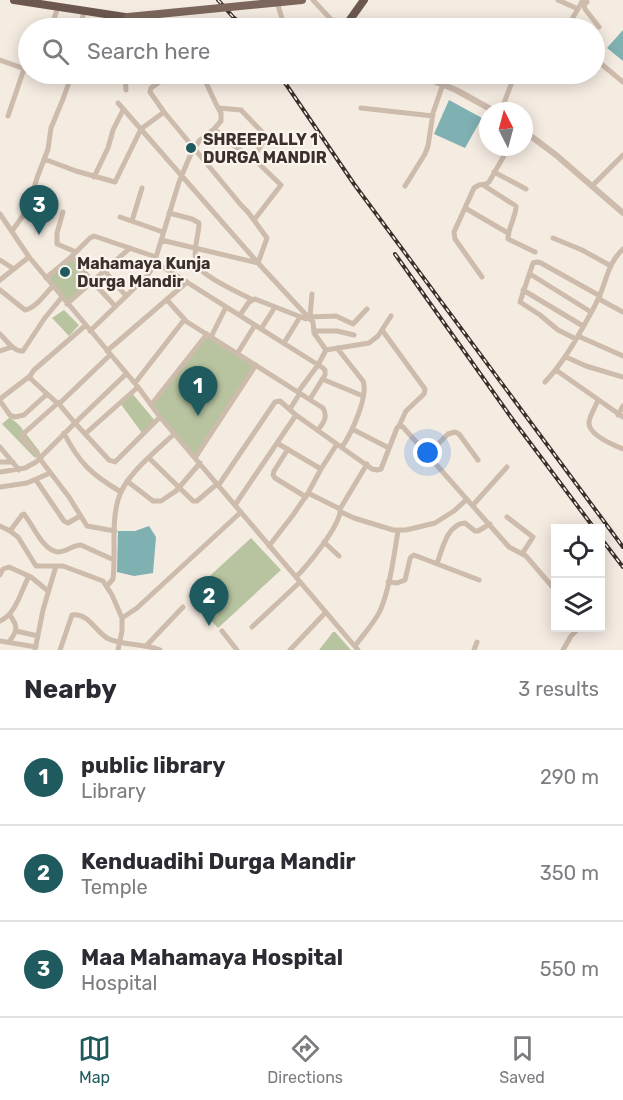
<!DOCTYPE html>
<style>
body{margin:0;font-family:Rubik,sans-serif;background:#f7f7f7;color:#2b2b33}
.controls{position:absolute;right:18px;bottom:18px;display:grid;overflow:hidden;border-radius:0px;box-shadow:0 3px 15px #0003}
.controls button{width:54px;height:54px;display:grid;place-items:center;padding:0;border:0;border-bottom:2px solid #e1e1e2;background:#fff;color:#2b2b33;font:30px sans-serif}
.compass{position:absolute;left:479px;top:102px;width:54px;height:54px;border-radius:50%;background:#fff;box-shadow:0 3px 15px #0003;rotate:354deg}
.you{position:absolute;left:428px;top:453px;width:21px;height:21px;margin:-15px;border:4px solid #fff;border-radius:50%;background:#1a73e8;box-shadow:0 0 0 9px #1a73e833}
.badge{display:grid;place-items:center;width:39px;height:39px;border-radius:50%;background:#1f5a5e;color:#fff;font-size:20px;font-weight:700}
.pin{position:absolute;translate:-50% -50px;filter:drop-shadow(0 2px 3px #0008)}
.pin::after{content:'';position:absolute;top:32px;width:21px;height:18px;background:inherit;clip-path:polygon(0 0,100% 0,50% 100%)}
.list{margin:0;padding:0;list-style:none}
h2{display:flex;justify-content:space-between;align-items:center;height:78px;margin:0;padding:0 24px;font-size:26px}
h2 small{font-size:20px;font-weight:400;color:#7c7c81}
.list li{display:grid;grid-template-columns:39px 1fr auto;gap:18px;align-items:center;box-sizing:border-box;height:96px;padding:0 24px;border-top:2px solid #e1e1e2}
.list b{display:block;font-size:22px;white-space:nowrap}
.list p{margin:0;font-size:20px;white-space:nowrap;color:#7c7c81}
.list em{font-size:20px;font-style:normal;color:#7c7c81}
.icon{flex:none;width:33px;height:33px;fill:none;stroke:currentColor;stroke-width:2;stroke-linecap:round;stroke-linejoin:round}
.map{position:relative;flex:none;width:623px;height:650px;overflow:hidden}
.search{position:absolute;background:#fff;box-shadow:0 3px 15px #0003;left:18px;right:18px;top:18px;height:66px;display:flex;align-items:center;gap:15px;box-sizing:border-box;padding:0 21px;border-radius:33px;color:#7c7c81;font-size:22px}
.sheet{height:366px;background:#fff}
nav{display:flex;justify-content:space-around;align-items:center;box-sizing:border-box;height:84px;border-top:2px solid #e1e1e2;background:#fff;font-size:16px;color:#7c7c81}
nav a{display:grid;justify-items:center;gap:3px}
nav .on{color:#1f5a5e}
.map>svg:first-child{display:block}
.green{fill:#b8c4a0}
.water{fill:#7fb0b2}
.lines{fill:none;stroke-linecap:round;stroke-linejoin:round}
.minor{stroke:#cdbbac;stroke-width:5}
.tertiary{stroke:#cdbbac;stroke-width:6}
.trunk{stroke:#6c584f;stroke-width:8}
.rail-casing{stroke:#3b302b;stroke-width:4}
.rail{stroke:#fbf5ee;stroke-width:1.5;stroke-dasharray:4.5;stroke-linecap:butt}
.primary-bridge{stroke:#7d675c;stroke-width:8}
.poi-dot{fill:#1f5a5e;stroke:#fbf5ee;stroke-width:2}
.labels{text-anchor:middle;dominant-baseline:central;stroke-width:4.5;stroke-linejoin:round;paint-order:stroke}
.poi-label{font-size:16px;font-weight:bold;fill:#3b302b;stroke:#fbf5ee;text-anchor:start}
</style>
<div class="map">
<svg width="623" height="650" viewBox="0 0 623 650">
<rect width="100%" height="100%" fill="#f4ebe1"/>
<!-- green -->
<path class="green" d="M72 258 90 281 66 305 48 278Z
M64 310 79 325 69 336 52 318Z
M207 337 253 366 193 459 150 407Z
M131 392 156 422 142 433 120 403Z
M10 417 20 426 40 452 35 458 2 424Z
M251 538 281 570 218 628 188 596Z
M333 632H335L351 650H319Z"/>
<!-- water -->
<path class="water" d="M623 30V61L607 48Z
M449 100 482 118 465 148 434 134Z
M149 526 156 537 153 573 134 576 117 572 118 531H135Z"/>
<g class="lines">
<!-- minor -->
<path class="minor" d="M313 0 339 28
M558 0 578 9
M277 2 285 28
M587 2 584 5 585 9 599 27
M51 28 58 7
M80 28 84 11
M146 28 150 21
M430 28 432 27 436 28
M567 28 583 0
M594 58 623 82
M0 60 28 70
M125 74 126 90
M118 103 258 263 309 318 306 319 255 299 249 302 240 315
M219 108 241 110 265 135 266 138 253 158
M361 108 433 116
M501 111 515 74
M8 116 24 69
M214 129 233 145 253 158 281 185 254 220
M44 159 76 171 115 182 141 129 164 112
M494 172 526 189
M94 177 108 148 113 130 123 110
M483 185 516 206C516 217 508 227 508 239L535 252
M405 186 425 154 428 146 433 113 443 84
M592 186 623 155
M465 208 508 233
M63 212 57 233V244L76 252
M169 213 192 219 199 223C199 236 192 251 197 265 202 276 241 294 253 300
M0 214 29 257 138 387 160 417 358 650
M120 217 163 232
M132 221 142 188
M12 231 27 210 37 178 48 149 51 128 63 99 72 74
M553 238 582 250 611 266
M161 240 258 263 267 238 248 212 241 205 164 112 150 92 151 88 171 74
M72 257 92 281 115 306
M0 260 14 269
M155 262 323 368 325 370V375L310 399
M104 270 126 296
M530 274 591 312
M482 277 455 239 454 232 474 188 479 185 486 184 489 182 509 147
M46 278 70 258 90 238 94 236 156 257
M0 280 29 257
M0 290 25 310C36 308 45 294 53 286
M523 290 583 326
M599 299 623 312
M167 300 186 321
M67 304 130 248
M309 317 336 316 353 324 367 309
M310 317 312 294
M86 325 34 370 30 376 31 379 56 402 60 403 110 355
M261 329 275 307
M382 330 425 389 424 394 406 411 399 426
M90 331 147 276 153 267 179 182 190 156 199 141 214 129 221 121V113L216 104 202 74
M314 331H337L354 335
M0 334C7 341 14 352 23 351L44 319 62 297
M578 336 623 356
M211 337 226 307
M576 339 558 330 540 315 520 302 533 263 537 262 541 263 600 296
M284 343 300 317
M337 348 363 381C369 396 351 434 342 447
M326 350 369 343 378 336 391 316
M0 351 12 347
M107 351 187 282
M237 354 255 325
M566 357 586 366 623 377
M556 370 623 417
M126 374 75 423 109 460 115 462 160 417
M322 379 363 396
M545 382C563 363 574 343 587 320 591 313 595 306 598 299 607 281 607 264 623 249
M135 383 184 320 323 408C328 417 324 422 318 430
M298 392 318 365 326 350 314 333 313 322 309 318
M0 399 30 376
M598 400C596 406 589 416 589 423 589 435 613 445 623 449
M0 401 10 415 15 417 24 415 47 394
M151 405 207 334
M290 409 300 393
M618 415 623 406
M352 429 389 448
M64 433C79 463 92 475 121 492
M85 434 138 387
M277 443 321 469
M0 447 19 470
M288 449 274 471 273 475 275 478 306 497
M428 454 448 434 455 432 459 434 478 460
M149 458 193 501H197L217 484
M195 458 256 365
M40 459 69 497 87 526 115 531
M0 462H13
M0 472 25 468 36 462 75 423 58 403 22 435V438L41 458
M36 480 64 521 68 523 80 516
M127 481 153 501H161L176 491 200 463
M218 486 275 402 280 401 296 415
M0 487 27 483 50 473
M308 493 321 469 337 444
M235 505 296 415 372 469 377 470 381 469 397 428 399 426 403 427 509 547 526 556 556 591
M473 505 507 467
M340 509 367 464
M341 512 354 518 393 530H406L435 523 454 511 467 499
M507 517 533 537 522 554
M0 526 10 531 18 537 36 566H63L103 581 112 595 122 618V631L118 650
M10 531 22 515 24 514C33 525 43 551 58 552 66 552 73 545 81 545L114 560
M324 542 339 556
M269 546 293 515 308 493 340 509C342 524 307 566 296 577
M437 564C442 550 447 524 465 523L475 531H478L490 524
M0 575 3 569 9 567 31 577 48 591
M388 582 397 583 405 580 410 559 411 557 414 555 479 580
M107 586 113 579C116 554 111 524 118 500 124 476 156 451 174 434
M122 618 137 608 241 512
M0 621C16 614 21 591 29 576
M252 627 300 582
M16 631 38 636
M222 631 237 650
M0 641 36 647
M9 642C18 630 18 627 10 615
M146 646 183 607
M355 646C363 635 374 623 380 611 390 588 394 555 398 531
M35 650 43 610 56 566
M60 650 72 615C89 613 94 630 107 638 121 646 144 643 160 650
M290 650 326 612
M474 650 477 642
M563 650 571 636 579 628"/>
<!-- tertiary -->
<path class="tertiary" d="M416 74 456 90 494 111
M524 131 556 155 623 213"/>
<!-- trunk -->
<path class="trunk" d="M14 0 197 28
M344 28 364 0"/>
<defs>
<path id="rail" d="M218 0 234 18 248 28
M279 74 354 184 623 547
M395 254 513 420 594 528
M600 537 623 567"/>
</defs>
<!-- rail casing -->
<use href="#rail" class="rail-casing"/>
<!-- rail -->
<use href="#rail" class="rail"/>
<!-- primary-bridge -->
<path class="primary-bridge" d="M128 17 302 0"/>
</g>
<!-- markers -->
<g class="poi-dot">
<circle cx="191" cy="148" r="6"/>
<circle cx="65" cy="272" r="6"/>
</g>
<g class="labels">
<!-- poi labels -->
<g class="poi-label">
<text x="203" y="139">SHREEPALLY 1<tspan x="203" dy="18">DURGA MANDIR</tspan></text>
<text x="77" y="263">Mahamaya Kunja<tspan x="77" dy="18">Durga Mandir</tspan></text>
</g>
</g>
</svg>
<div class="controls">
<button><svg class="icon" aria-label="locate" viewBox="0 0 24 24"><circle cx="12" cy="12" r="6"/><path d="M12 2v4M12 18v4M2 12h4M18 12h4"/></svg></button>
<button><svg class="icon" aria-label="layers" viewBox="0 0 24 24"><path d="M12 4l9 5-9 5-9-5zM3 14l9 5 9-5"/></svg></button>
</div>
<svg class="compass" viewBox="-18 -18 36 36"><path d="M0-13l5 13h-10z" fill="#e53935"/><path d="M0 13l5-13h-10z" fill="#7c7c81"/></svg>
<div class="you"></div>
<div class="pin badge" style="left:198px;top:416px">1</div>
<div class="pin badge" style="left:209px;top:626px">2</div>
<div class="pin badge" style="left:39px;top:235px">3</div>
<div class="search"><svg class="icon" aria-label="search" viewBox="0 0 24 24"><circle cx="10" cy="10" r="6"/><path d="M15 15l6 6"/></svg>Search here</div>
</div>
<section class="sheet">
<h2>Nearby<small>3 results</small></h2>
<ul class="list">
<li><span class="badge">1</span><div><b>public library</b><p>Library</p></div><em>290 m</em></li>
<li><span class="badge">2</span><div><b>Kenduadihi Durga Mandir</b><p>Temple</p></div><em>350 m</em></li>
<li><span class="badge">3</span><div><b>Maa Mahamaya Hospital</b><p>Hospital</p></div><em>550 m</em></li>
</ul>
</section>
<nav>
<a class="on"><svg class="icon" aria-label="map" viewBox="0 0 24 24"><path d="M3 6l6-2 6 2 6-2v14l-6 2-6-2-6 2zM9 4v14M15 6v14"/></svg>Map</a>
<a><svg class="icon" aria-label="directions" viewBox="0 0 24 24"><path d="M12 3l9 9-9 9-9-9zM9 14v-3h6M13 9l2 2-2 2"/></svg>Directions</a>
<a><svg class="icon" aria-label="saved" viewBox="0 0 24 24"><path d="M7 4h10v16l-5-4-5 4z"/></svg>Saved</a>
</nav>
